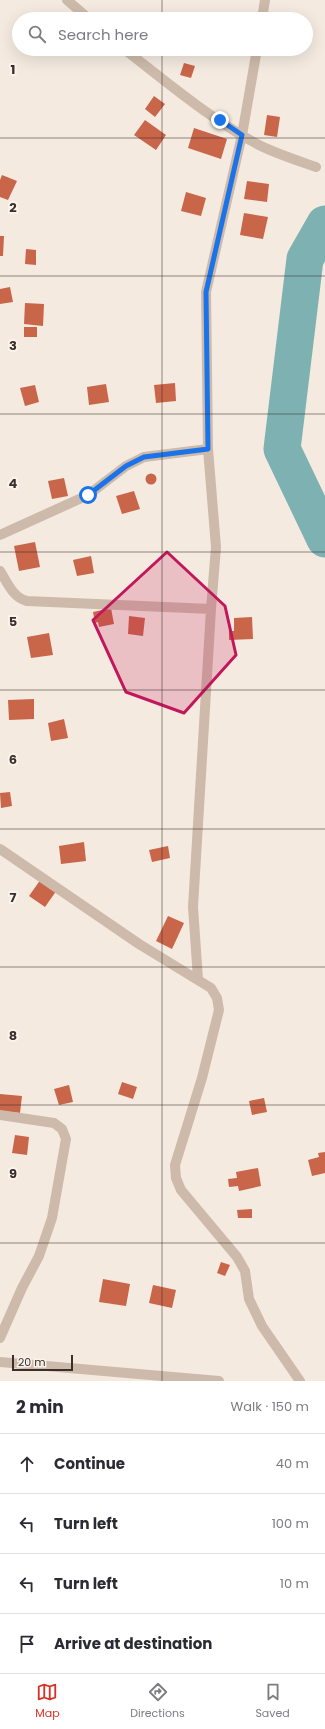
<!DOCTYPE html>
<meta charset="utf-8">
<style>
body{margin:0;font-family:Poppins,sans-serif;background:#f7f7f7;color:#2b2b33}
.scale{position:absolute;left:12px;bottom:10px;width:61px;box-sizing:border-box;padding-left:4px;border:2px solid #3b2f2b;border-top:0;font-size:11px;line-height:14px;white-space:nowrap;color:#3b2f2b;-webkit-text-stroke:3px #fbf4ed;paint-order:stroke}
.stop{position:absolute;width:12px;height:12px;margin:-9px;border:3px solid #1a73e8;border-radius:50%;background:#fff}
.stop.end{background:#1a73e8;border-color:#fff;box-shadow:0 1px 4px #0008}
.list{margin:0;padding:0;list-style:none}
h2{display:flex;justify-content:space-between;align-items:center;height:52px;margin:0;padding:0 16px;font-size:17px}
h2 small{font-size:13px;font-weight:400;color:#7c7c81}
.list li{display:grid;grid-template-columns:26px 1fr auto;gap:12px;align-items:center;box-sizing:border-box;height:60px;padding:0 16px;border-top:1px solid #e1e1e2}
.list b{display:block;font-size:15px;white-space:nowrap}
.list em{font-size:13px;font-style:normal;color:#7c7c81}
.icon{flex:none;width:22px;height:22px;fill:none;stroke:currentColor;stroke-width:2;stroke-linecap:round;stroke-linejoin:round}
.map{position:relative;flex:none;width:325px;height:1381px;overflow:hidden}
.search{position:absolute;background:#fff;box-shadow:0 4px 16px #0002;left:12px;right:12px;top:12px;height:44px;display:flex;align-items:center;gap:10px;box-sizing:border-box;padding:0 14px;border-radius:22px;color:#7c7c81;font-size:15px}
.sheet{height:292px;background:#fff}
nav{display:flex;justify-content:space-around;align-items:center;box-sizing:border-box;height:56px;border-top:1px solid #e1e1e2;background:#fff;font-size:11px;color:#7c7c81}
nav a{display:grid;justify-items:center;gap:2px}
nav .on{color:#d93025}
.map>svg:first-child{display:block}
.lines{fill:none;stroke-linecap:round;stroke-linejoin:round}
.river{stroke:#7eb1b2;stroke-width:37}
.building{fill:#c96549}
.minor{stroke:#cdbaab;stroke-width:10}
.route{stroke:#1a73e8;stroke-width:5}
.marked{fill:#c2185b;fill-opacity:0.2;stroke:#c2185b;stroke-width:3;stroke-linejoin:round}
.grid{fill:none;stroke:#3b2f2b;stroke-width:1;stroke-opacity:0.55}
.grid-label{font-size:13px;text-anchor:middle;font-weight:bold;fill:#3b2f2b;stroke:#fbf4ed;stroke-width:4;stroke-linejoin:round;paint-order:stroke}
</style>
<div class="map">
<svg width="325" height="1381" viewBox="0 0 325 1381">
<rect width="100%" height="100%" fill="#f4eae0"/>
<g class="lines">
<!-- river -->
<path class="river" d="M325 224 305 259 282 449 325 539"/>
</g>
<!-- building -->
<path class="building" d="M68 49H84L82 55Z
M184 63 195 66 191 78 180 75Z
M154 96 165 104 155 117 145 109Z
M267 115 280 117 277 137 264 135Z
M145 120 166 135 156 150 134 135Z
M194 128 227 139 221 159 188 148Z
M2 175 17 181 8 200 0 197V180Z
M247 181 269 184 267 202 244 199Z
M186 192 206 198 201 216 181 211Z
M244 213 268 217 263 239 240 235Z
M0 236H4L3 256H0Z
M26 249 36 250V265L25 264Z
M10 287 13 302 0 304V289Z
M25 303 44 304 43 326 24 324Z
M24 327H37V337H24Z
M175 383 176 401 156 403 154 385Z
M106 384 109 402 89 405 87 387Z
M35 385 39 402 25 406 20 388Z
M145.5 479a5.5 5.5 0 1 1 11 0a5.5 5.5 0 1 1-11 0Z
M64 478 68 496 52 499 48 481Z
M134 491 140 509 122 514 116 496Z
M35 542 40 567 19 571 14 546Z
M91 556 94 573 77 576 73 560Z
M111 608 114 624 99 627 98 622 95 623 93 612Z
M129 616 145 618 143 636 128 634Z
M252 617 253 639 229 640V631H234V618Z
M49 633 53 655 31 658 27 637Z
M34 699V719L9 720 8 700Z
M64 719 68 738 51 741 48 723Z
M10 792 12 806 1 808 0 793Z
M84 842 86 861 61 864 59 846Z
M168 846 170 858 152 862 149 850Z
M41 879 57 890 45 907 29 896Z
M168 916 184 923 172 949 156 941Z
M122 1082 137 1087 133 1099 118 1094Z
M69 1085 73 1102 59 1105 54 1089Z
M0 1094 22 1096 20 1113 0 1111Z
M264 1098 267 1112 252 1115 249 1101Z
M15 1135 29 1137 27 1155 12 1153Z
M325 1152V1173L312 1176 308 1160 319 1157 318 1153Z
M258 1168 261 1186 239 1191 238 1186 229 1187 228 1179 237 1178 236 1172Z
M252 1209V1218H238L237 1210Z
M221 1262 230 1265 225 1276 217 1273Z
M103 1279 130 1284 126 1306 99 1302Z
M153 1285 176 1290 172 1308 149 1303Z"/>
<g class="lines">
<!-- minor -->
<path class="minor" d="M67 0 89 19
M262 19 265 0
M124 49C167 82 210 119 259 145 277 154 296 160 316 167
M0 535 88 495 126 466 144 457 208 449
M0 571C7 582 13 598 27 601L211 609
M0 849 139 944 211 988 217 998 219 1010 202 1078 175 1165 176 1178 181 1190 237 1257 245 1271 249 1299 262 1326 300 1381
M198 979 193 907 211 609 216 547 208 449 206 292 242 135 257 49
M0 1115 54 1123 62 1129 66 1139 52 1218 39 1256 22 1288 0 1338
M0 1362 219 1381"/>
</g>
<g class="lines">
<!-- route -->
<path class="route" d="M88 495 126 466 144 457 208 449 206 292 242 135 220 120"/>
</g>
<!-- marked area -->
<path class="marked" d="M167 552 225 606 236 655 184 713 126 692 93 620Z"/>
<!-- grid -->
<path class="grid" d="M162 0V19M162 49V1381M0 138H325M0 276H325M0 414H325M0 552H325M0 690H325M0 829H325M0 967H325M0 1105H325M0 1243H325"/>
<g class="grid-label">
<text x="13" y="74">1</text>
<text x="13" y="212">2</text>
<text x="13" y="350">3</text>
<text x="13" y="488">4</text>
<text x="13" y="626">5</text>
<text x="13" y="764">6</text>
<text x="13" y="902">7</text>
<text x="13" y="1040">8</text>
<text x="13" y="1178">9</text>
</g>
</svg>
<div class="scale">20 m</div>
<div class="stop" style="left:88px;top:495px"></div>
<div class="stop end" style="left:220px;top:120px"></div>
<div class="search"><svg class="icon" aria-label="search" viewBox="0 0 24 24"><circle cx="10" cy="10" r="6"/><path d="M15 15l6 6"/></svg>Search here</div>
</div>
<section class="sheet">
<h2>2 min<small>Walk · 150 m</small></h2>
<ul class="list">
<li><svg class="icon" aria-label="ahead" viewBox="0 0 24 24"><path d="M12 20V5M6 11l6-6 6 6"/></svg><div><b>Continue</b></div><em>40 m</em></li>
<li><svg class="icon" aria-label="left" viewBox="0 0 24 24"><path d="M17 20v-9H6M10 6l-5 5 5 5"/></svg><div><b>Turn left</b></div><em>100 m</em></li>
<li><svg class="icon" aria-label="left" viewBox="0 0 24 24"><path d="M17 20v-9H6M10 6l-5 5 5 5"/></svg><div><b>Turn left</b></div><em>10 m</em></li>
<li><svg class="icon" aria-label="arrive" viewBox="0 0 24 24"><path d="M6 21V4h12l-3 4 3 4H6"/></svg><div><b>Arrive at destination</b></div></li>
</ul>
</section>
<nav>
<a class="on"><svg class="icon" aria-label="map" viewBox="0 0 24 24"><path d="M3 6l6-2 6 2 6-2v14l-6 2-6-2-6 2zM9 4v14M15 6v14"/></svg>Map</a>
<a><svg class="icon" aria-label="directions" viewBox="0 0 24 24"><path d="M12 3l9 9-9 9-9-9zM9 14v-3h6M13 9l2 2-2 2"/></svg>Directions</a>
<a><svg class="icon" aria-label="saved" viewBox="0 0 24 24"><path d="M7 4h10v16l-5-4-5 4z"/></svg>Saved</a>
</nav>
